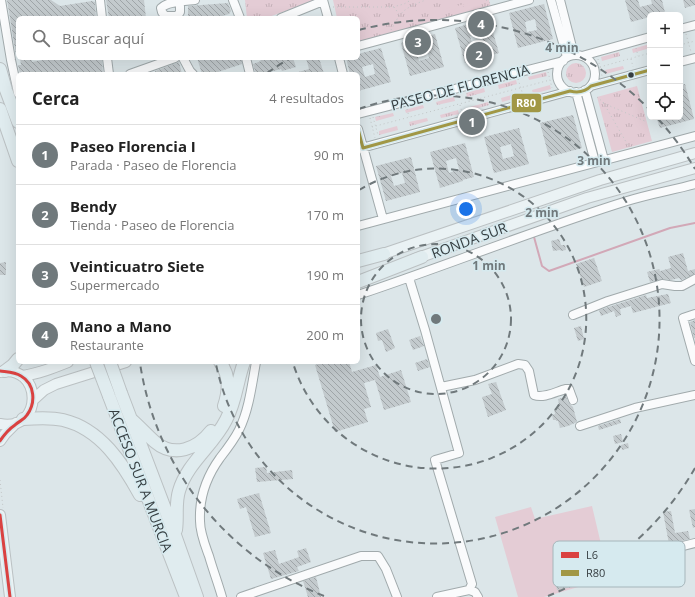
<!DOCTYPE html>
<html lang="es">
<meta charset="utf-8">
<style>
body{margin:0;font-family:"Open Sans",sans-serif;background:#f2f2f2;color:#222}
.controls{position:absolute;right:12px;top:12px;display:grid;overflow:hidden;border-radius:6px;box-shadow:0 4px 16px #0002}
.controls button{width:36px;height:36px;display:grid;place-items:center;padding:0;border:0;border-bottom:1px solid #e0e0e0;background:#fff;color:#222;font:20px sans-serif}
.you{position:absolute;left:466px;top:209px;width:14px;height:14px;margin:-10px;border:3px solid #fff;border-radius:50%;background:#1a73e8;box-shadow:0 0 0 6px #1a73e833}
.badge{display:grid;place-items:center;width:26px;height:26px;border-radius:50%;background:#70797c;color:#fff;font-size:13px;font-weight:700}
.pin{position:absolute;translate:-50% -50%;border:2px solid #fff;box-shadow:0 1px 4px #0006}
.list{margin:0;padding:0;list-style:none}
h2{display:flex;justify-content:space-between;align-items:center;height:52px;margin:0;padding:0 16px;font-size:17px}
h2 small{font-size:13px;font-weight:400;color:#767676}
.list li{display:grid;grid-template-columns:26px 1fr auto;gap:12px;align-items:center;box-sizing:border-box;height:60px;padding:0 16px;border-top:1px solid #e0e0e0}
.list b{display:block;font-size:15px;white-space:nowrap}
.list p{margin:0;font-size:13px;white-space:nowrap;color:#767676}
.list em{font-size:13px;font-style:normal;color:#767676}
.icon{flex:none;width:22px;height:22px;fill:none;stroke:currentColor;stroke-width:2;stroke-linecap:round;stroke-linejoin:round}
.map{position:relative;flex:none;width:695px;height:597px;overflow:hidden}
.search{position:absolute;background:#fff;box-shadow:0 4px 16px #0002;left:16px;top:16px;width:344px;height:44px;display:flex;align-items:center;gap:10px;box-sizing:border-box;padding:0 14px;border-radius:6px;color:#767676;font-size:15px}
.panel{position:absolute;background:#fff;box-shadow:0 4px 16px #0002;left:16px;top:72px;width:344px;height:292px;border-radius:6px}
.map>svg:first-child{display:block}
.grass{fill:url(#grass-tufts)}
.pitch{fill:#e4ccd5}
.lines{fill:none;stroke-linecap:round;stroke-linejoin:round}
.stream{stroke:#d2a8b7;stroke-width:2}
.building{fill:url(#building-back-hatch);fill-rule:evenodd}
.minor-casing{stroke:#a1aaac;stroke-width:10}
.major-casing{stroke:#bbc1c3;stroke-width:12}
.highway-casing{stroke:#bbc1c3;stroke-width:14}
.path{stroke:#c2c6c7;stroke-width:1;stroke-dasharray:1 3;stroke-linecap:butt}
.minor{stroke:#fafbfc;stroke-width:8}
.major{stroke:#eaf2f4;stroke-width:10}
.highway{stroke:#e0ecef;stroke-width:12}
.highway-bridge-casing{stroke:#bbc1c3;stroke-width:14;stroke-linecap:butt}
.highway-bridge{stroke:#e0ecef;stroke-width:12}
.bus-1-casing{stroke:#d6eaef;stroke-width:6}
.bus-2-casing{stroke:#d6eaef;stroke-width:6}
.bus-1{stroke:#da4241;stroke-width:3}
.bus-2{stroke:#a19745;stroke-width:3}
.ring{fill:none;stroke:#70797c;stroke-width:2;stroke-dasharray:7 5}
.bus-dot{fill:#363e41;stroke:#d6eaef;stroke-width:1.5}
.labels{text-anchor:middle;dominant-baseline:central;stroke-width:3;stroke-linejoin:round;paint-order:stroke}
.street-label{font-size:14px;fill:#363e41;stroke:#d6eaef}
.key{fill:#d6eaef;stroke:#a6b6bb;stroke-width:1}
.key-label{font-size:11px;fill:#363e41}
.centre{fill:#70797c;stroke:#d6eaef;stroke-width:2}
.ring-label{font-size:12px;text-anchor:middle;font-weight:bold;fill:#70797c;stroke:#d6eaef;stroke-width:3;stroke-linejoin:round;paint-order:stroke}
.line-badge{stroke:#d6eaef;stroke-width:1.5}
.badge-label{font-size:11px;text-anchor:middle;font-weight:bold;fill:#fff}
</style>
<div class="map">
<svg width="695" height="597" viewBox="0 0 695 597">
<defs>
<pattern id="grass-tufts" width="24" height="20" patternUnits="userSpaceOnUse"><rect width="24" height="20" fill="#e4ccd5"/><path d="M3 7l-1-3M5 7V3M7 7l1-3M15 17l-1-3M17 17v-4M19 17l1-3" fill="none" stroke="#c4b0b8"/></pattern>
<pattern id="building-back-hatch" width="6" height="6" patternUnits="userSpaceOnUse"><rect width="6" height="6" fill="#c3cacd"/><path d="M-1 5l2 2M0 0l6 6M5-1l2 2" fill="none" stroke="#9fa5a8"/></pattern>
</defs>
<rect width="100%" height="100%" fill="#dce6e9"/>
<!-- grass -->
<path class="grass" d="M245 0H316L266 18H247Z
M333 0H489L491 7 358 42V18H337Z
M650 44V48L633 53 632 49Z
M619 52 620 56 602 61 601 57Z
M566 73a10 10 0 1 1 20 0a10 10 0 1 1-20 0Z
M623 66 624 69 606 74 605 70Z
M546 72 547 76 529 80 528 77Z
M516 80 517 84 499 89 498 85Z
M550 85 551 89 533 94 532 90Z
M637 86 652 141 612 152 597 97Z
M484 88 485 92 467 97 466 93Z
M519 93 520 97 502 102 501 98Z
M454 97 455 101 437 105 436 102Z
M488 102 489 105 471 110 470 107Z
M423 105 424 108 406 113 405 110Z
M458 110 459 114 441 118 440 115Z
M393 113 394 116 376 121 375 117Z
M427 118 428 121 410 126 409 122Z
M397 126 398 130 379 135V131Z"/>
<!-- pitch -->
<path class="pitch" d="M473 2V4L444 12V9Z
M592 506 609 578 544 597H518L495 517 531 507 535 519Z"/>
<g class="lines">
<!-- stream -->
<path class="stream" d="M534 237 542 266 549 271 670 228 695 223"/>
</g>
<!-- building -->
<path class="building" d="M7 0H51L60 6 92 1 95 2 96 18H18V55H16Z
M106 0H144L146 18H109Z
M625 0H638L640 7 652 4 651 0H662L665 13 658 15H650V17L631 22Z
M683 0H695V5L685 8Z
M228 3 231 11 229 14 216 18H188V6Z
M544 4 553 39 518 48 509 13ZM535 19 537 30 527 32 525 22Z
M489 18 499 53 465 63 455 28ZM481 33 484 44 473 47 470 36Z
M435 34 444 67 410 76 401 43ZM427 48 429 58 419 61 416 51Z
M381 48 391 82 358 91V74H350L346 58H358V54ZM373 64 375 74 365 77 362 67Z
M20 58H31L32 62 43 60V58H102L103 74H20L18 65H21Z
M197 58H241L242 64 212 74H202Z
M267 58H293L296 67 282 71 281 69 262 74H256L253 64 261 61 260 60Z
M306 58H319L324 74H296L295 73 309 69Z
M179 62 182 74H156L155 71Z
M685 84 694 119 660 128 656 117H680V85Z
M573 115 582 148 549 157 540 123Z
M519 128 529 164 494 173 484 137ZM511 144 514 156 503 159 500 147Z
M465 143 474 177 462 180 463 181 440 188 430 152ZM456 158 459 169 449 173 446 161Z
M411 157 420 192 386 201 376 166ZM402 173 405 183 394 186 391 176Z
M559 239 561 245H565L566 250 561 251 560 250 553 251 551 241Z
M683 253 688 271 695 269V274L681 280 679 278 671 280 662 279 650 282 647 272 659 269 660 271 671 268 668 257Z
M594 258 602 281 584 287 576 264Z
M6 262V275H0V263Z
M668 294 671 303 633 313 631 306 620 309 621 315 616 317 614 311 601 316 599 310 646 295 647 298Z
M695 320V338H694L690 322Z
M581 326 584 339 578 341 574 328Z
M388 329 395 348 386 352 382 340 378 341 376 333Z
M420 336 424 346 413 350 409 340Z
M427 359 430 367 418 371 415 363Z
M325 362H349L352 372 376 365 380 377 401 370 411 402 384 410 375 380 364 383 371 407 364 409 368 422 335 432 315 365Z
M496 382 506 410 488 417 482 397 492 394 488 384Z
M566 397 568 402 573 407 577 422 568 426 560 428 558 421H556V420H553L552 415 555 414 554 409 558 408 557 405 559 404 558 399Z
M620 419 621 423 599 430 598 426Z
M621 434 623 442 615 444 613 436Z
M628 443 629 448 622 450 621 445Z
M266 467 267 473 292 470 293 479 257 482 255 468Z
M259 493 271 533 255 537 246 507 240 509 237 499Z
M695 509V527L693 528 689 510Z
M671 511 675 533 688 531 690 539 669 544 663 512Z
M306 548 311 562 297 567 299 571 271 579 263 553 275 550 279 564 299 557 297 551Z
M316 577 321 597H308L303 581Z
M576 579 578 586 557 590 556 586 568 583V581Z"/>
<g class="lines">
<defs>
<path id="minor" d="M1 0 11 60 18 93
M100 0 102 18
M233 0 240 18
M323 0 328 18
M551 0 567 57
M560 0 574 55
M175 16H165L162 12 161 8C168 1 185 1 195 0
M175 18V16L178 15 180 12V0
M281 18 323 1
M680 29 695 25
M358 46 529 0
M557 74a19 19 0 1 1 38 0a19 19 0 1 1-38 0Z
M582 56 650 37
M107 58 109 74
M183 58 190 71 193 74
M246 58 250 74
M339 58 343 74
M680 62 695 58
M130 74 175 58
M591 86 650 70
M585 90 604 160
M576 92 595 162
M358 114 563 61
M358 129 383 219
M358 149 570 91
M358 226 695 136
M409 278 425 330 459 453 435 460 472 584 469 590
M358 295C448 265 537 229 627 201 649 194 673 190 695 184
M695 314 683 318 695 361
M573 315 608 301 662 284 675 286H682L695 279
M441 387 475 380 518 364 525 365 529 371 534 395C544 399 557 391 566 389H569L570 392 573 400
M580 426 635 408 695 395
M647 554 671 549 695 543
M222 597C218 583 213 570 209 556 205 545 200 533 200 521 199 498 207 476 220 458 227 449 234 440 239 430 249 410 252 384 256 362
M241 597 361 556H378L386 569 397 597
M437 597 469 590 475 592 478 597"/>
<path id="major" d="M377 256 600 180 695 153
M415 259 587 198 695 168
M0 372C42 363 45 432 0 424
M22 376C38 374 53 368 68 362
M33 400 44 390 56 384 126 362
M0 441 5 434 16 423
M0 515 10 597"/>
<path id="highway" d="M0 69 6 90 18 122
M0 109 18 161
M358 261 384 254
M358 282 422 257
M220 362C230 375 229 391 224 406
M5 371 13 365 18 359
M121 393 175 535 197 597
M109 396 152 509 186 597
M23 419C36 418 51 417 63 420 101 429 123 464 140 495
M132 420C140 427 147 435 155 442 174 458 197 449 211 431
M176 530C178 517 175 504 179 491 187 463 213 446 226 420 236 402 237 381 244 362"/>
</defs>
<!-- minor casing -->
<use href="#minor" class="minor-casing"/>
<!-- major casing -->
<use href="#major" class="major-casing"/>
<!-- highway casing -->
<use href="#highway" class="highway-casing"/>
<!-- path -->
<path class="path" d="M486 0 490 3
M333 7H393L404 4 411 0
M394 7 399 14
M391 30C394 25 396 20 400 15 405 8 417 3 426 0
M686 34 691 52
M680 45 695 41
M636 48 638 56
M598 59 602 76
M631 59 633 67
M600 67 650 53
M548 72 552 88
M518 79 523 95
M467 93 469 101
M597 97 603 102 629 147
M603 103 647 122
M460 105 462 113
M407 109 409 117
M373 117 378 135
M370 118 375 138
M372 127 550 80
M0 480 3 508"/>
<!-- minor -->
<use href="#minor" class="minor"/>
<!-- major -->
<use href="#major" class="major"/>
<!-- highway -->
<use href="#highway" class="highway"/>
<defs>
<path id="highway-bridge" d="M96 362 109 396
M110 362 121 393"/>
</defs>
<!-- highway-bridge casing -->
<use href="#highway-bridge" class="highway-bridge-casing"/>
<!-- highway-bridge -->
<use href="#highway-bridge" class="highway-bridge"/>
<defs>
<path id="bus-1" d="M0 371C7 372 15 372 21 376 35 384 36 403 27 415 24 420 19 421 15 425 9 429 4 435 0 441
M0 515 10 597"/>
<path id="bus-2" d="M358 129 363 148 570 91C578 93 585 92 591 86L650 70"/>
</defs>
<!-- bus-1 casing -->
<use href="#bus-1" class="bus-1-casing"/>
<!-- bus-2 casing -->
<use href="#bus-2" class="bus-2-casing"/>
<!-- bus-1 -->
<use href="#bus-1" class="bus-1"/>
<!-- bus-2 -->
<use href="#bus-2" class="bus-2"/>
</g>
<!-- distance rings -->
<g class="ring">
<circle cx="436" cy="319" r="75"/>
<path d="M359 190A150 150 0 1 1 293 363"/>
<path d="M359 109A224 224 0 1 1 216 364"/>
<path d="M695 468A299 299 0 0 1 548 596M324 596A299 299 0 0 1 140 363M267 73A299 299 0 0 1 289 59M359 30A299 299 0 0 1 649 109M658 119A299 299 0 0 1 695 169"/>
</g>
<!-- markers -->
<circle class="bus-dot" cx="631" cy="75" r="3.5"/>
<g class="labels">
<!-- street labels -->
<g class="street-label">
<text transform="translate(460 87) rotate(-15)">PASEO DE FLORENCIA</text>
<text transform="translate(469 240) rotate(-20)">RONDA SUR</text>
<text transform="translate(141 480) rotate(69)">ACCESO SUR A MURCIA</text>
</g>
</g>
<!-- legend -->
<rect x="553" y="541" width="132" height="46" rx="6" class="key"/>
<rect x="561" y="552" width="18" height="6" fill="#da4241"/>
<rect x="561" y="570" width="18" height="6" fill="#a19745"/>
<g class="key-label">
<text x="586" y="559">L6</text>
<text x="586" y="577">R80</text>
</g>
<circle cx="436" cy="319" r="6" class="centre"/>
<g class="ring-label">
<text x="562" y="52">4 min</text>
<text x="594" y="165">3 min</text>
<text x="542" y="217">2 min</text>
<text x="489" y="270">1 min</text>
</g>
<rect class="line-badge" x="511" y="93" width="31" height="20" rx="4" fill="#a19745"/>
<g class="badge-label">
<text x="526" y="107">R80</text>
</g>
</svg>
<div class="controls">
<button>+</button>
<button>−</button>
<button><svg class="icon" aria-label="locate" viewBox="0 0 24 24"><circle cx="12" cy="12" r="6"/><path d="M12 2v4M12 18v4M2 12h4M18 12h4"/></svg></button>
</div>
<div class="you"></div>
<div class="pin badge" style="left:472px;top:122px">1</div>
<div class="pin badge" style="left:479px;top:55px">2</div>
<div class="pin badge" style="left:418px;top:42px">3</div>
<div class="pin badge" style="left:481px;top:24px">4</div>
<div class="search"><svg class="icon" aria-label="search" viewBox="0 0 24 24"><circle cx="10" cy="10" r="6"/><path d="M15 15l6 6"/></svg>Buscar aquí</div>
<section class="panel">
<h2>Cerca<small>4 resultados</small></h2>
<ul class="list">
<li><span class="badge">1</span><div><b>Paseo Florencia I</b><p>Parada · Paseo de Florencia</p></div><em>90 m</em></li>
<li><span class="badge">2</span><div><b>Bendy</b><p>Tienda · Paseo de Florencia</p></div><em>170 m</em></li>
<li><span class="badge">3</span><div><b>Veinticuatro Siete</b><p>Supermercado</p></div><em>190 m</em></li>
<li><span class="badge">4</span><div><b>Mano a Mano</b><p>Restaurante</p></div><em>200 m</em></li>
</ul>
</section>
</div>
